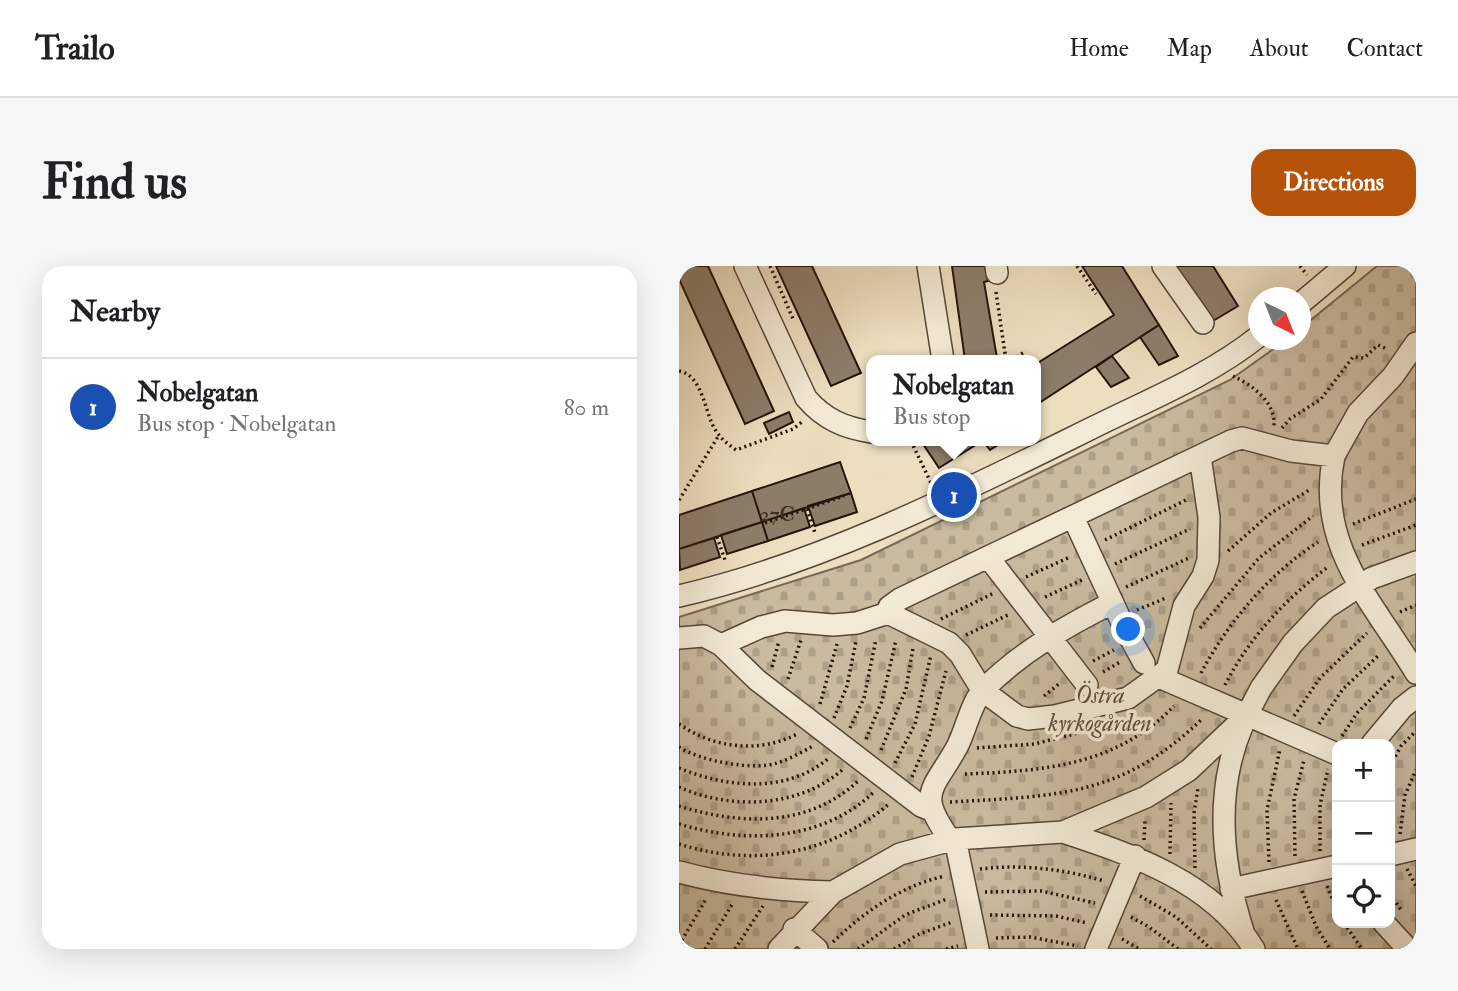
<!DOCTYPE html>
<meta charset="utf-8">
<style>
body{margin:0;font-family:"IM FELL Double Pica",serif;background:#f6f6f6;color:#202124}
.controls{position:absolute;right:21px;bottom:21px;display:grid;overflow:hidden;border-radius:14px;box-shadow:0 7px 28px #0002}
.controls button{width:63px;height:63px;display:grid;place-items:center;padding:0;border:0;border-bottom:2px solid #e0e0e0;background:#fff;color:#202124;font:35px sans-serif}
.compass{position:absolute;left:569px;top:21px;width:63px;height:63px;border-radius:50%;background:#fff;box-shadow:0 7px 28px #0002;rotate:137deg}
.you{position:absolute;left:450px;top:364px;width:24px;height:24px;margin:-18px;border:5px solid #fff;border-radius:50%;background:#1a73e8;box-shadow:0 0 0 10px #1a73e833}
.badge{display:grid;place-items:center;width:46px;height:46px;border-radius:50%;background:#b45309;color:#fff;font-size:23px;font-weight:700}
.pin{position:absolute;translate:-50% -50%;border:4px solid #fff;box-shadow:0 2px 7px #0006}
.popup{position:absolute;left:187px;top:89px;width:175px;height:91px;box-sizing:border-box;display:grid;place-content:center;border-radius:14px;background:#fff;filter:drop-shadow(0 2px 5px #0005);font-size:23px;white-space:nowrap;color:#757577}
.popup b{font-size:26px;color:#202124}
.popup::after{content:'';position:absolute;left:50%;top:100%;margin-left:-14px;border:14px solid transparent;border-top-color:#fff}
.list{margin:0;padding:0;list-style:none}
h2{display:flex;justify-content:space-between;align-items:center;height:91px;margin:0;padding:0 28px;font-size:30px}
h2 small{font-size:23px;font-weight:400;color:#757577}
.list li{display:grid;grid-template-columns:46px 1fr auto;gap:21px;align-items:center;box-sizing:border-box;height:98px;padding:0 28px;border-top:2px solid #e0e0e0}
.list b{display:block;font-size:26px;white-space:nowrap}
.list p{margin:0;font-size:23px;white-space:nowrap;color:#757577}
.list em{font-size:23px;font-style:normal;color:#757577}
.icon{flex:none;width:38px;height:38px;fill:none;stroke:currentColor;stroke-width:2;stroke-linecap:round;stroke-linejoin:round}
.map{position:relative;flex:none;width:737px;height:683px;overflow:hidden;border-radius:21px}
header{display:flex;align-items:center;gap:42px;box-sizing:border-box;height:98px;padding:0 35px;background:#fff;border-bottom:2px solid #e0e0e0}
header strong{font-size:33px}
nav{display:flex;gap:38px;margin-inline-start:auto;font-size:24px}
.intro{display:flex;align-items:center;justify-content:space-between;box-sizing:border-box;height:168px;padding:0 42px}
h1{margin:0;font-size:49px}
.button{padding:18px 32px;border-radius:21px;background:#b45309;color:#fff;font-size:24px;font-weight:700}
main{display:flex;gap:42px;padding:0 42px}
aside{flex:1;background:#fff;border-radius:21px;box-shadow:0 7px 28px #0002}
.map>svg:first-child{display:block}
.cemetery{fill:url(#cemetery-stones);stroke:#786756;stroke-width:2;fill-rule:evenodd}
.building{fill:#8c7d69;stroke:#25130b;stroke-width:2}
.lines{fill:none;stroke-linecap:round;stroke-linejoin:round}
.minor-casing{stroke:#574638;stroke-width:24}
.path{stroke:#25130b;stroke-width:3.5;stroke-dasharray:2 3.5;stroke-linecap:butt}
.minor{stroke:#f3ead5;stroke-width:21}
.labels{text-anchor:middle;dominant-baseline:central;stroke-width:7;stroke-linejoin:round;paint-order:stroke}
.number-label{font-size:21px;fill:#3f2e22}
.park-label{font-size:24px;font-style:italic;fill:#5f4e3f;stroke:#f3ead5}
</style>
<header>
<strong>Trailo</strong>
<nav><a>Home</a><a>Map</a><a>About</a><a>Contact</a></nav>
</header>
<div class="intro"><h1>Find us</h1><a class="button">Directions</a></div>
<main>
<aside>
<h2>Nearby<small></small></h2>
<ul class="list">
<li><span class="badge" style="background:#1a4fb4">1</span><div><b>Nobelgatan</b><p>Bus stop · Nobelgatan</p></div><em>80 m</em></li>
</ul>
</aside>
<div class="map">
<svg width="737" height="683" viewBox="0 0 737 683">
<defs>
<pattern id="cemetery-stones" width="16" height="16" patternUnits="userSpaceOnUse" patternTransform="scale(1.75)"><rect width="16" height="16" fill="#cabba0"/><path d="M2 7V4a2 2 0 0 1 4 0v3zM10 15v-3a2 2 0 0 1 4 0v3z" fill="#ada088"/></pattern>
</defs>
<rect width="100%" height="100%" fill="#ecdebf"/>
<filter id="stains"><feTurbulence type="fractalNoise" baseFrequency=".00286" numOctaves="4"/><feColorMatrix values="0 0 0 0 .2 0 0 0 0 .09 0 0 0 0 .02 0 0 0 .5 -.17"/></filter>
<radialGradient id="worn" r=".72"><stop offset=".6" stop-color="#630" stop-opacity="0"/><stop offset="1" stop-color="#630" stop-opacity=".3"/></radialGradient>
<!-- cemetery -->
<path class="cemetery" d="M698 0H737V683H0V351L182 294 551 114 607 74H622V62ZM658 478H711V657H658Z"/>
<!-- building -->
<path class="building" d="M0 0H29L95 145 66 158 0 13Z
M97 0H133L182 107 152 120Z
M273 0H306L309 15 305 16 318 92 286 94Z
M403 0H443L480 59 357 139V98L435 49Z
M493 0H534L559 40 529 58Z
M480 59 499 90 480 99 461 71Z
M433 90 450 112 432 121 417 101Z
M110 146 114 156 90 168 85 157Z
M242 175H303L260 202Z
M304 175H325L311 184Z
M161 196 172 227 83 256 73 225Z
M73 225 83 256 0 283V249Z
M172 227 178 246 136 260 129 240Z
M125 242 131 261 89 275 83 256Z
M83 256 89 275 48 288 42 269Z
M35 272 41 291 1 304 0 283Z"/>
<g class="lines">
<defs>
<path id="minor" d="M66 0 127 132C145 153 165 162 193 166
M249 0 264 94
M317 0 318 7
M484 0 524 57
M622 37 666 0
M521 190 530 251 529 294 524 310 505 340 488 404 449 432 376 450 349 453 338 450 303 424 281 388 270 377 209 347 210 341 221 333 552 175 563 172 612 185 655 190 679 147 714 110 737 77
M655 190C636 279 694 336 737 407
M394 251 445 361 465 397
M309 291 408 419
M0 330C143 297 281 227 413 162 469 134 530 110 580 70
M0 372 25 370 42 379 78 414 242 540 252 544
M42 379 82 361 106 355 154 359 178 357 209 347
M480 411 658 488
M693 478 723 442 737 431
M384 566C454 589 534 616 575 683
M276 573 299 683
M272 575C237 526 253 526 278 481 287 464 292 436 305 423 342 386 387 360 433 337
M711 589 737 583
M0 606C52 620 100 625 154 626
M552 623 658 600
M705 657 729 683
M115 663 138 683
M564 665C542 596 535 525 564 458
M100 683 154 626 221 588 276 573 384 566 467 531 510 504 568 449 582 422 614 377 647 342 693 312 737 296
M417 683 456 590"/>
</defs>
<!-- minor casing -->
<use href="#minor" class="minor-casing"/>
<!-- path -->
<path class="path" d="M91 0 115 55
M398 0 417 28
M621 0 628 9
M317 26 327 94
M333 94 347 85
M0 105C25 110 25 147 37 165 42 173 49 178 57 184L114 163 123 156
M554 110C573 119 597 136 595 160
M603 162 611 153 642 133 674 91 685 92 699 79 708 83
M232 175 252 217
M0 234 40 169
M128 243 136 267
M86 257 165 230
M674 258 737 233
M38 271 47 297
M426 274 507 234
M683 279 737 259
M549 285 592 247 632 223
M436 298 511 263
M347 311 391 291
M447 321 510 292
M366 331 403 314
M458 344 487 332
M721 346 737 339
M262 353 315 327
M521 362 580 292 634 250
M287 369 331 348
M414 395 435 384
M93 401 100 375
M424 406 441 396
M522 407C549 356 590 308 639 276
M109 413 122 374
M546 419C571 370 607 333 650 300
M365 430 381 417
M141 438 158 378
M615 450 641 412 688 367
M155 452 168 420 177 375
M0 458C34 482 80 488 118 468
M640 458 664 423 701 388
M171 462 185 432 197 373
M663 470 678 447 715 410
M187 473 203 435 217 374
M0 481C21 495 75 505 98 497 111 493 123 486 134 480
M298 482 355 478 407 465
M202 484 227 423 234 382
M216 497 236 458 252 389
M711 500 722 480 737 465
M0 502C48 522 109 528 151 491
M286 508C364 505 437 500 495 440
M233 511 250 470 267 405
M0 521C51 544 120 542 163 504
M271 536C378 530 443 531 524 452
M0 540C61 559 129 562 179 515
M0 558C66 578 142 576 195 526
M721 568 726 529 737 504
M465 574 466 554
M0 578C75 602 150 589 210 538
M641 585V539L649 503
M491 588 492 537
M616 590 615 533 625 494
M590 596 588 544 601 483
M516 602 515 547 519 522
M301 603C343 598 385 603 425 615
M728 603 737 620
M648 620 658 644
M623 625 637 660 651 683
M306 626 362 625 416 637
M711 628 722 644
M461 630 497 651 532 683
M597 634 619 683
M311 649 377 650 408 657
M452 651 470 661 499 683
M665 657 683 683
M317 672 351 671 399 680
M443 673 460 683
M154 676C186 645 222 620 266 610
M0 679 27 633
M26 683 54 637
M56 683 84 640
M179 683 226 649 268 633
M215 683 238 669 273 656
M267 683 279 680"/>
<!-- minor -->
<use href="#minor" class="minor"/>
</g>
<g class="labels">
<!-- number labels -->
<g class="number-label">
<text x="98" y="248">27C</text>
</g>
<!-- park labels -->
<g class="park-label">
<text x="421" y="429">Östra<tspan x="421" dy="28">kyrkogården</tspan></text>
</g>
</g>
<rect width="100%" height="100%" filter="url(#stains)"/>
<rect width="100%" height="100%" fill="url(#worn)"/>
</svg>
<div class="controls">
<button>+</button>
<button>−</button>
<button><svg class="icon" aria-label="locate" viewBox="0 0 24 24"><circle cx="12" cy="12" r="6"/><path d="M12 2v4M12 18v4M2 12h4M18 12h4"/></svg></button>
</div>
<svg class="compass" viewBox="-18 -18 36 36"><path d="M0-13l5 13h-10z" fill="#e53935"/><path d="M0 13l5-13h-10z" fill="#757577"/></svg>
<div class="you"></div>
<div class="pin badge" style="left:275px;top:229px;background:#1a4fb4">1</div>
<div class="popup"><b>Nobelgatan</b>Bus stop</div>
</div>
</main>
